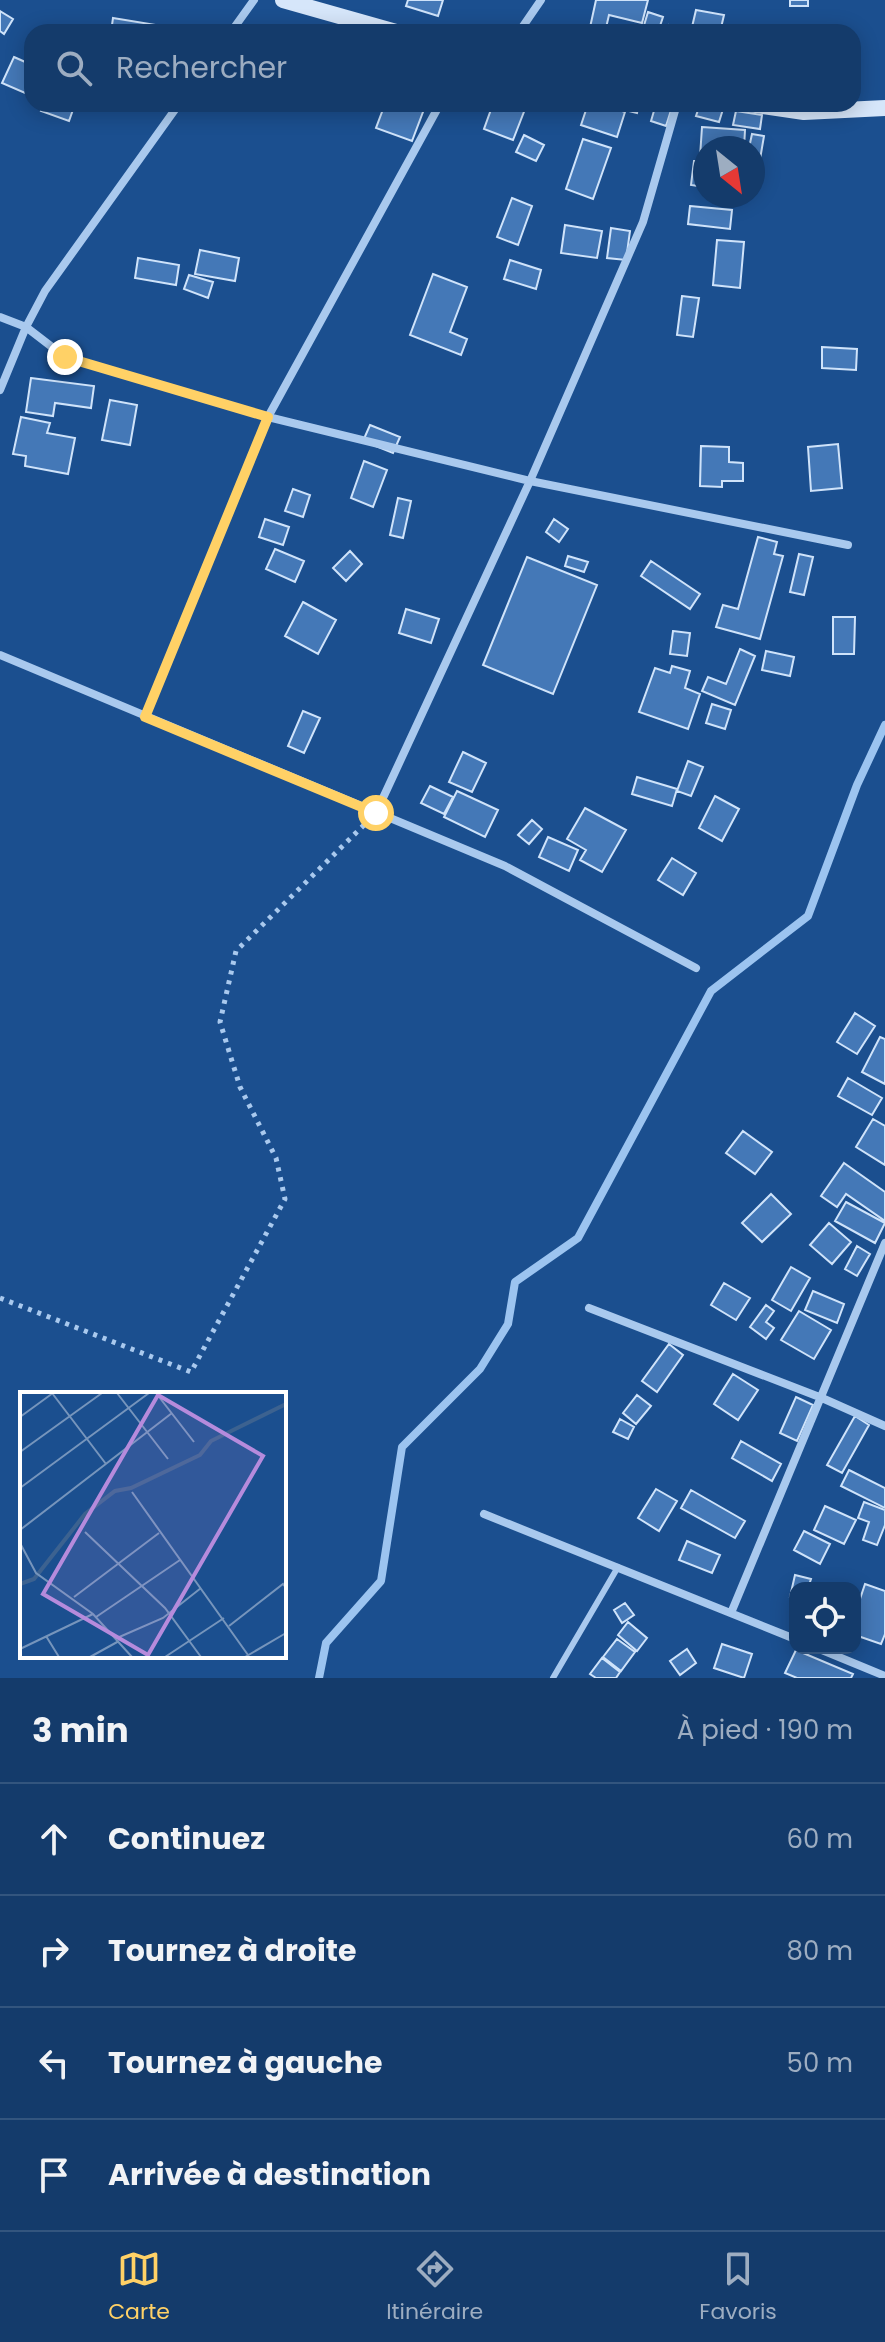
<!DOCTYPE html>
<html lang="fr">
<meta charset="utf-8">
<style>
body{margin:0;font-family:Poppins,sans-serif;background:#1d4271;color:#f1f3f6}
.controls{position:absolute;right:24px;bottom:24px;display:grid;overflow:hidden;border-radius:16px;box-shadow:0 4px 20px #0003}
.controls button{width:72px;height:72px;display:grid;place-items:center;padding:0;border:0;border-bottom:2px solid #33557e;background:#143b6b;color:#f1f3f6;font:40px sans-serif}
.compass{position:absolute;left:693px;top:136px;width:72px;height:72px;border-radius:50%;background:#143b6b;box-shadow:0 4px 20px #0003;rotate:150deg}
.stop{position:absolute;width:24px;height:24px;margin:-18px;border:6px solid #ffd166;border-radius:50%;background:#fff}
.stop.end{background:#ffd166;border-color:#fff;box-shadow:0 2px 8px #0008}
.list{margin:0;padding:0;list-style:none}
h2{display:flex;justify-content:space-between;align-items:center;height:104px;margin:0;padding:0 32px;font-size:34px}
h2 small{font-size:26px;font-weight:400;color:#9dadc1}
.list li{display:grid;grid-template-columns:52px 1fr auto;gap:24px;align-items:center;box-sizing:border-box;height:112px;padding:0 32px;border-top:2px solid #33557e}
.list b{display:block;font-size:30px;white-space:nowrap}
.list em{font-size:26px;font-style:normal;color:#9dadc1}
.icon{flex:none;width:44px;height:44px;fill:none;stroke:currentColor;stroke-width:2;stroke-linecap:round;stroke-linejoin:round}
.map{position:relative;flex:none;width:885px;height:1678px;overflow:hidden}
.search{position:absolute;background:#143b6b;box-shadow:0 4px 20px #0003;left:24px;right:24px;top:24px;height:88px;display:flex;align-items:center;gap:20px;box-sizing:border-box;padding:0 28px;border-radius:24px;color:#9dadc1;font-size:30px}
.sheet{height:552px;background:#143b6b}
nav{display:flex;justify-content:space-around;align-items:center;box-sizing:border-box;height:112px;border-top:2px solid #33557e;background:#143b6b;font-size:22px;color:#9dadc1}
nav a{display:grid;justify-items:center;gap:4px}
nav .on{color:#ffd166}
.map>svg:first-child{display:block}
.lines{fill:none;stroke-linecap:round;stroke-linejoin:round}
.stream{stroke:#9cc4f0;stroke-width:8}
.building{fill:#4478b7;stroke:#cfe3fa;stroke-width:2}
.path{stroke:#a9c9ee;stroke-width:5;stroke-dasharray:4 6;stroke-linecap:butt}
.lane{stroke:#a9c9ee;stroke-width:6}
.street{stroke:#a9c9ee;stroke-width:8}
.secondary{stroke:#d6e6fa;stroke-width:16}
.route{stroke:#ffd166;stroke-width:10}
.inset-river{fill:none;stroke:#3c6290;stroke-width:4}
.inset-road{fill:none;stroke:#7695bc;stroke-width:2}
.view{fill:#b68bdc;fill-opacity:0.15;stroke:#b68bdc;stroke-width:4}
.inset-edge{fill:none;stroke:#fff;stroke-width:4}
</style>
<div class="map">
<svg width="885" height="1678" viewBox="0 0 885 1678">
<rect width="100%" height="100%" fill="#1b4f8f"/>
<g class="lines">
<!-- stream -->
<path class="stream" d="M319 1678 326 1643 381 1581 402 1447 480 1369 508 1324 515 1282 578 1238 711 991 808 916 857 785 885 725"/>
</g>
<!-- building -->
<path class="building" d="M408 0H443L438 16 406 6Z
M596 0H648L642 23 609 15 605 32H589Z
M790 0H808V6H790Z
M696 10 724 15 720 32 692 27Z
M0 11 13 19 4 34 0 31Z
M648 12 663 17 658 32H642Z
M113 18 156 25 155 32H111Z
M669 25 689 32H666Z
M14 57 32 65V96L2 83Z
M44 104H75L69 121 41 111Z
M385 104H426L412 141 376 128Z
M493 104H527L513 140 484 129Z
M588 104H600L625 112 617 137 581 125Z
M627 104H639L637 113 625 110Z
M656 104H673L666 126 651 121Z
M700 104 724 106 719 122 696 116Z
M736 111 762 115 760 129 733 125Z
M702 127 745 130 744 148H705V157H700Z
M752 134 764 136 758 171 753 170V148H749Z
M524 135 544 145 536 161 516 152Z
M583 139 611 148 593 199 566 189Z
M694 161 705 162V187L691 185Z
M512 198 532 206 518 245 497 237Z
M690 206 732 210 730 229 688 224Z
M565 225 602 231 597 258 561 253Z
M611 228 630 231 626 260 607 258Z
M717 240 744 242 740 288 713 285Z
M200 250 239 258 235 281 195 274Z
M138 258 179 265 176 285 135 278Z
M510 260 541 270 536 289 504 279Z
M433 274 467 287 450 332 467 339 461 355 410 335Z
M189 275 213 282 208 298 184 289Z
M682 296 699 298 693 337 677 335Z
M822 347 857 349 856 370 822 368Z
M31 378 94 386 91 408 55 403 53 416 26 412Z
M110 400 137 405 130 445 102 440Z
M21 417 50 423 47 433 75 438 68 474 25 466 26 456 13 454Z
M370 425 400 437 393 453 363 441Z
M838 444 842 488 811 491 808 447Z
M701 446 729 447V462L743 463V481H722V487L700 486Z
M364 461 387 470 373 507 351 498Z
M293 489 310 495 303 517 285 511Z
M398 498 411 501 403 538 390 535Z
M265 519 289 527 283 545 259 537Z
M554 519 568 529 559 542 546 532Z
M758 537 777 542 774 554 783 556 760 639 716 627 723 605 738 609Z
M275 549 304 561 295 582 266 569Z
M350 551 362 564 346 581 333 568Z
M799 554 813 557 804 595 790 592Z
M568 556 588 562 584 572 565 566Z
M527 557 597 585 553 694 483 665Z
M651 561 700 594 690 609 641 576Z
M303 602 336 620 318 654 285 636Z
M406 609 439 619 431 643 399 633Z
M833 617H855L854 654H833Z
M673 631 690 633 687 656 670 654Z
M740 649 755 656 735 705 702 691 708 677 726 684Z
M766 651 794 657 790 676 762 670Z
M672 666 690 671 685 688 700 694 688 729 639 712 655 668 670 673Z
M712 704 731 710 725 729 706 723Z
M303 711 320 718 304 753 288 746Z
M463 752 486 763 472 792 449 782Z
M688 761 703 767 691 796 677 791Z
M637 777 677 789 672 806 632 794Z
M430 786 453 797 444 814 421 803Z
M457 791 498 810 485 837 444 817Z
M715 796 739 809 722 841 699 828Z
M585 808 626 830 602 872 580 860 586 850 567 839Z
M532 820 542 829 529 844 518 835Z
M548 837 578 850 569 871 539 857Z
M672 858 696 873 683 895 658 880Z
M855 1013 875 1026 857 1054 837 1042Z
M880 1037 885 1039V1084L862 1072Z
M848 1078 882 1098 872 1115 838 1096Z
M873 1119 885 1126V1165L856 1147Z
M743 1131 772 1152 755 1174 726 1153Z
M844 1163 885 1192V1221L846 1194 837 1207 821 1196Z
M771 1194 791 1214 762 1242 742 1223Z
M846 1202 885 1223 875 1243 835 1221Z
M829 1223 851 1242 832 1264 810 1245Z
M857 1246 870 1254 857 1276 845 1269Z
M791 1267 810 1278 791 1311 772 1300Z
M724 1283 750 1298 736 1320 711 1305Z
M813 1291 844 1304 837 1323 805 1310Z
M766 1305 774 1311 766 1322 774 1328 766 1339 750 1327Z
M799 1311 831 1330 814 1359 781 1340Z
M669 1344 683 1355 657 1392 642 1381Z
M733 1374 758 1390 738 1420 714 1404Z
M637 1395 651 1406 636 1424 623 1413Z
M796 1397 813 1405 797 1441 780 1433Z
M855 1416 869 1425 842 1473 827 1465Z
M620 1419 634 1427 628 1439 613 1432Z
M741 1441 781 1464 772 1481 732 1458Z
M849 1470 885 1488V1508L841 1486Z
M656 1489 677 1501 659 1531 638 1518Z
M691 1490 745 1521 735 1538 681 1508Z
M864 1502 885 1510V1525L877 1545 863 1540 869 1522 858 1518Z
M825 1506 856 1520 844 1544 814 1530Z
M804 1531 830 1544 820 1564 794 1550Z
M687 1541 720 1555 712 1573 679 1560Z
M795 1575 811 1579 808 1588H795V1598L790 1597Z
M865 1584 885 1591V1634L881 1644 855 1635V1614Z
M625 1603 634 1615 622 1623 614 1610Z
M628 1622 647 1638 637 1651 618 1635Z
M617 1639 635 1652 621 1671 603 1657Z
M722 1644 752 1654 744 1678 714 1668Z
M687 1649 696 1663 680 1675 670 1661Z
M796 1650 853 1674 851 1678H797L785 1673Z
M602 1658 620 1672 616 1678H596L590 1674Z"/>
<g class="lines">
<!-- path -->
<path class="path" d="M0 1298 191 1372 285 1199 276 1158 240 1087 220 1022 236 951 364 825"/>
<!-- lane -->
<path class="lane" d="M553 1678 618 1567"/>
<!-- street -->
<path class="street" d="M231 32 254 0
M519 32 541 0
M0 317 26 327 65 357 268 417 530 481 848 545
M0 390 26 327 45 291 179 104
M0 655 505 866 696 968
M145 717 268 417 440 104
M376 813 530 481 643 222 677 104
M589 1308 822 1398 885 1426
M484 1514 795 1639
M731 1613 885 1243
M817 1648 885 1676"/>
<!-- secondary -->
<path class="secondary" d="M283 0 396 32
M749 104 804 112 885 108"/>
</g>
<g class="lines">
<!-- route -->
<path class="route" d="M65 357 268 417 145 717 376 813"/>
</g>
<!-- overview -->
<g transform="translate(20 1392)">
<rect width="266" height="266" fill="#1b4f8f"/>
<path class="inset-river" d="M0 192 14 187 65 122 95 99 111 96 180 63 191 49 266 12"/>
<path class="inset-road" d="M32 1 86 72M97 1 148 67M136 1 174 50M0 25 33 1M0 60 82 1M0 96 129 1M112 100 228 263M0 138 152 21M65 140 145 216 181 265M0 151 16 181 73 222 112 265M54 205 139 141M76 225 160 168M209 234 263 192 266 196M26 244 39 265M97 246 143 226 181 196M0 257 73 222M70 265 99 249M145 265 204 226M225 265 266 241"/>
<path class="view" d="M138 3 243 64 128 263 23 202Z"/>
<rect width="266" height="266" class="inset-edge"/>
</g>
</svg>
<div class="controls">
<button><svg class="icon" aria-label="locate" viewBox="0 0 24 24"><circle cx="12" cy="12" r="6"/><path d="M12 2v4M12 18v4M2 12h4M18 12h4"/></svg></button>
</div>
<svg class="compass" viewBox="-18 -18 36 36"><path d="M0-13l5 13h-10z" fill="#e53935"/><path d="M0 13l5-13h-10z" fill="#9dadc1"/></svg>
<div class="stop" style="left:376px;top:813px"></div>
<div class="stop end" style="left:65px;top:357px"></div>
<div class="search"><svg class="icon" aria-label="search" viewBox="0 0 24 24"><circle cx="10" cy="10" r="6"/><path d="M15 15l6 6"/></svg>Rechercher</div>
</div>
<section class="sheet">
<h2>3 min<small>À pied · 190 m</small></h2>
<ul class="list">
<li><svg class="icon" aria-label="ahead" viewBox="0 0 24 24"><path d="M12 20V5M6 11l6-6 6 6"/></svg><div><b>Continuez</b></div><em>60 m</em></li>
<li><svg class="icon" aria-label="right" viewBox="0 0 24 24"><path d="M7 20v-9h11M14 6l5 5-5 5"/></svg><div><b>Tournez à droite</b></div><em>80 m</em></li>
<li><svg class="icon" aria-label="left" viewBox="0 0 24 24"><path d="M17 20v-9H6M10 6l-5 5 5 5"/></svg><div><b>Tournez à gauche</b></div><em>50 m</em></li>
<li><svg class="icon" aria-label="arrive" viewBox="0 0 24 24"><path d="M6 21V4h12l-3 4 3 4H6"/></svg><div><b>Arrivée à destination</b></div></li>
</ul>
</section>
<nav>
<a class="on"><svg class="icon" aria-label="map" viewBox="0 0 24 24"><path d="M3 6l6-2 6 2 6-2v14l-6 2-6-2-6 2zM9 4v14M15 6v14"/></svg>Carte</a>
<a><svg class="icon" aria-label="directions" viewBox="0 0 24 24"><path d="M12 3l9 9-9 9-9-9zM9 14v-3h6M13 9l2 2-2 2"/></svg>Itinéraire</a>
<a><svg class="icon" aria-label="saved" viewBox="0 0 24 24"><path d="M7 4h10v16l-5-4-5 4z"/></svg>Favoris</a>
</nav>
